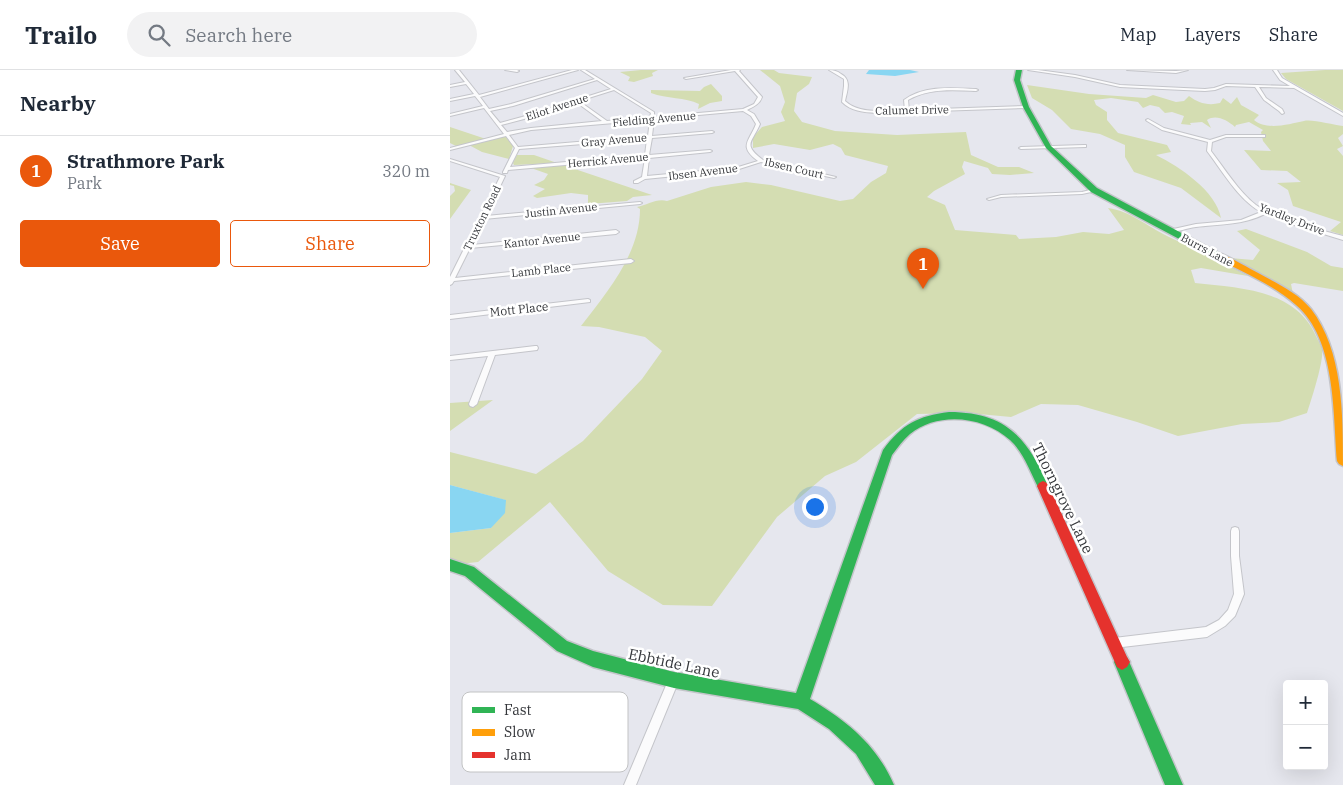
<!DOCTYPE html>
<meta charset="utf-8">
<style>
body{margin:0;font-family:"IBM Plex Serif",serif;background:#f2f2f3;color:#1f2937}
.controls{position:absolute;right:15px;bottom:15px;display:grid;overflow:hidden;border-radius:5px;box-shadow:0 5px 20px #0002}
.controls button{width:45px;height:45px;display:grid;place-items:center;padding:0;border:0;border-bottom:1px solid #e0e1e3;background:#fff;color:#1f2937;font:25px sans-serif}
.you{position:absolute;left:364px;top:436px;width:18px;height:18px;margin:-12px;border:4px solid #fff;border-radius:50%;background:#1a73e8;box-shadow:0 0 0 8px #1a73e833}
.badge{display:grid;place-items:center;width:32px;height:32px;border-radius:50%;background:#ea580c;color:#fff;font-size:16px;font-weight:700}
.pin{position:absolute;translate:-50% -41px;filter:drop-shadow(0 1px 2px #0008)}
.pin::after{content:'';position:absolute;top:26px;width:18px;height:15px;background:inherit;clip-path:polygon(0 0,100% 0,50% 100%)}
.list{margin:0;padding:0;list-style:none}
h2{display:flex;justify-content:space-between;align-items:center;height:65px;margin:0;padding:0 20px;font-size:21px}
h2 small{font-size:16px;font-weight:400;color:#747a83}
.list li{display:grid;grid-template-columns:32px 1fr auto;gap:15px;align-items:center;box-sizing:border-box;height:70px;padding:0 20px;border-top:1px solid #e0e1e3}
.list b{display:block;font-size:19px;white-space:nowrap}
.list p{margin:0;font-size:16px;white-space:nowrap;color:#747a83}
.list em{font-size:16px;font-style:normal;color:#747a83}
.actions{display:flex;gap:10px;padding:15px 20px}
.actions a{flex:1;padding:11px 0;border:1px solid #ea580c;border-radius:5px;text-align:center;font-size:18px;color:#ea580c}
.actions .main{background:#ea580c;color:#fff}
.icon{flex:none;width:28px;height:28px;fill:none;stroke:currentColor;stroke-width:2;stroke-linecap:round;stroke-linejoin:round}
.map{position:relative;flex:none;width:893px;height:715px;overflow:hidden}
header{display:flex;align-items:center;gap:30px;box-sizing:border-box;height:70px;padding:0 25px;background:#fff;border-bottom:1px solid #e0e1e3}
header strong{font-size:24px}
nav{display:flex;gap:28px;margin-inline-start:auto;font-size:18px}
.search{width:350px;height:45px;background:#f2f2f3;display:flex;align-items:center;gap:12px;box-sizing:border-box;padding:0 18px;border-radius:28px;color:#747a83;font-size:19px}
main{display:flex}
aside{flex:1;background:#fff}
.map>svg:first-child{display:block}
.green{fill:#d4ddb2}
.water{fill:#89d6f2}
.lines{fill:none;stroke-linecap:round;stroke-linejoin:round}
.street-casing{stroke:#c4c5ca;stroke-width:2}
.fast-casing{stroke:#c4c5ca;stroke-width:3}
.slow-casing{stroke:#c4c5ca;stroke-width:3}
.jam-casing{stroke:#c4c5ca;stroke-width:3}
.street{fill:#fbfbfc;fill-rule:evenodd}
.fast{fill:#30b455;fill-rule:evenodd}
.slow{fill:#ff9f0a;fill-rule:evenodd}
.jam{fill:#e5322d;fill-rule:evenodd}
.labels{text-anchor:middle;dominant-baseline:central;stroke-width:5;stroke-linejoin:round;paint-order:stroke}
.far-street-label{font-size:11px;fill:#35373b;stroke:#fff}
.street-label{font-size:12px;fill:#35373b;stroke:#fff}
.near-street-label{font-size:15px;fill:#35373b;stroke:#fff}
.key{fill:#fff;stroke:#c2c3c4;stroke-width:1}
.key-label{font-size:14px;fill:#35373b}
</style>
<header>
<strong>Trailo</strong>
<div class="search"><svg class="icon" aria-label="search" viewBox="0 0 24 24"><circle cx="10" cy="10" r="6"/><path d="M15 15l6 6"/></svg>Search here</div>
<nav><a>Map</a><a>Layers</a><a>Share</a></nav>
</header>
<main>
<aside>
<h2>Nearby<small></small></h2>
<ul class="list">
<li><span class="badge">1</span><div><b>Strathmore Park</b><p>Park</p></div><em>320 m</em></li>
</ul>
<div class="actions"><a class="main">Save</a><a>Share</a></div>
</aside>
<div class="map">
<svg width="893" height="715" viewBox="0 0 893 715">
<rect width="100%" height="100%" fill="#e6e7ee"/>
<!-- green -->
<path class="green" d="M191 0H208L202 3 203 6 184 12 178 11 180 7 170 2Z
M310 0H324L329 3 362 7 359 14 347 23 344 41 352 52 385 61 447 65 516 62 521 85 548 97H569L584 103 560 105 542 104 538 98 514 91 512 97 515 104 484 121 477 127 495 135 505 160 566 165 569 169 606 167 633 162 659 164 674 160 658 138C680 141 697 156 717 166 744 179 771 191 798 206L751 198 741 200 745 213C790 218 845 219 866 266 868 270 871 275 872 280 874 291 861 331 857 343L829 352 792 354 728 366 687 352 628 335 591 334 561 347 518 343 467 344 406 392 375 406 327 447 262 536 213 535 158 501 100 432 28 492 0 495V463L41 458 55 430 0 415V382L86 404 133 371 192 309 212 281 195 267 149 257 131 256C157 222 190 184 190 139L187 137C197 135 207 128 217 131L261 117 296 112 321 115 390 131 403 129 421 112 436 103 438 96 395 85 391 78 383 74 360 80 324 74 303 78V67L312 57 335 51 331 42 335 32 330 16Z
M875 0H893V41L836 9 831 3Z
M261 14 272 26V31L260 33 248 39 249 34C235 27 217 29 201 23V20L250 21 254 17Z
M577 15 639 24 696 28 703 25 726 32 734 31 739 26C748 33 758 36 770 33L773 28 781 34 787 27 791 35 809 45 804 50C817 61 839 54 854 51 862 49 883 55 893 56V64L888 68 893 76 887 79 893 86V165L880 161 891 152 843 136 838 120 827 113 851 112 837 101 811 100 794 80 821 81 813 71 811 62 813 60 799 52 786 55 785 57C777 50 766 44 757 50L761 58 752 52 740 53 741 55 731 54 734 46 722 42 715 43 709 37 700 35 693 38 688 32 661 28 644 30 646 35 657 42V50L668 63 717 75 721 82 706 85C730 97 766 121 771 148L731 118 684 102 675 87V75L650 64 621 59 602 40 582 28Z
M0 57 36 69 6 76 0 73Z
M55 66 63 76 59 89 32 82 19 75Z
M67 85H84L107 93 64 95 63 93Z
M113 95 202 125 183 127 177 131 138 134V125L121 123 87 128 83 126 95 119 84 115 94 110 98 104 81 98Z
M0 113 21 120 0 149V126L5 121 4 116 0 115Z
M796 159 857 182 881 196 893 198V221L844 213 841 214 843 224 780 188 803 190 810 180 787 161Z
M43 330 0 361V333Z"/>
<!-- water -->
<path class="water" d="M419 0H460L469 2 445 6 416 4Z
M0 415 56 430 55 443 41 458 0 463Z"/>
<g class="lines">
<defs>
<path id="street" d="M5 0H9L29 25 122 0H128L30 27 39 39 61 34 145 9 131 0H135L204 42V47L293 39 304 34 308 27 285 1 236 9 234 8 281 0H290L289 1 312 27C310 34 303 37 297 40L304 44 310 54C302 73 292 74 313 90L386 107 384 108 311 92 286 100 195 109 188 113H184V111L192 107 195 88 58 100 57 103H53V102L65 78 56 66 0 80V78L54 64 34 38 0 46V44L33 36 25 26 0 31V29L24 24 16 14 0 17V15L15 12ZM147 10 161 19 72 47 50 53 40 41 63 36ZM164 20 201 43 200 47 157 51 129 31ZM126 32 152 51 81 58 57 62 51 55 74 49ZM293 41 301 46 306 54C299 72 288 76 308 91L285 98 197 106 199 88 260 82 262 81 260 80 199 85 202 68 262 63 264 62 262 61 202 66 204 49ZM200 50 198 66 68 77 59 65 81 60ZM197 69 195 85 60 97 69 79Z
M55 0H67L69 1 67 2Z
M379 0C384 0 387 1 391 4 402 10 397 21 395 31 410 45 436 40 455 40L454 30C475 15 502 18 526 19L528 20 526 21C502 20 479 18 458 30L459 40 576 36 578 37 576 38 426 43C413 42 401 41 392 32L394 16V9Z
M578 0H588L625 5 670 15 755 19 764 18 776 14 840 16 830 10 823 0H827L832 8 893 43V46L844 18 809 17 816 28 832 39 834 43 832 44 829 41 814 30 805 17 776 16 765 20 755 21 670 17 625 7Z
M677 0 726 1 738 0 726 3Z
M698 49 714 58 760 70 776 65H815V67H776L762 72 761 81C774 98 789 122 806 135 829 152 865 158 893 166V170L844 155 815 144C793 155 771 154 746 157 737 158 728 162 719 162V160L746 154 791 150 811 142C788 129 773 102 757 81L758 72 712 60 697 51 696 50Z
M634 75H636V77L571 79 569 78 571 77Z
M0 89 55 106 36 146 190 132 192 133 190 134 34 149 22 175 166 160 169 162 166 164 20 178 5 208 181 189 184 191 181 193 4 211 2 214 0 215V207L50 107 0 91Z
M644 119H646V121L632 124 551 127 539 130 537 129 551 125 632 122Z
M138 229 140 230V232L0 249V245Z
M85 276H87L88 278 87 280 45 285 27 334 23 337 20 336 19 334 38 286 0 290V286Z
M785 457 788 458 789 461V486L794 524 785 546 775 556 757 567 664 578 660 576 659 573 660 570 664 568 756 557 769 550 778 540 784 524 781 486V461L782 458Z
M224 605 228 606 229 610 186 715H174L220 606Z"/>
<path id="fast" d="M566 0H572L570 10 579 37 601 76 647 118 769 183V187H763L641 122 596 78 573 37 564 10Z
M499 342C556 342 577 368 599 416L597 419 593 421 589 419C580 402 574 383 560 370 534 346 488 341 460 364 453 370 448 377 442 385L360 629C397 651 426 674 444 715H425L406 684 379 659 348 639 224 618 143 597 107 581 15 506 0 501V489L24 497 117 571 143 581 224 602 346 623 433 380C452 354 468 346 499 342Z
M672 584 677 587 733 715H715L664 592 667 587Z"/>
<path id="slow" d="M766 182C781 187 796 197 810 204 828 214 848 223 861 239 893 281 893 343 893 396L889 394 887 391C883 343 886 269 846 235 822 214 791 201 763 187L762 185Z"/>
<path id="jam" d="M593 411 597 413 599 416 677 587 680 592 677 597 672 600 667 597 587 416 589 413Z"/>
</defs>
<!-- street casing -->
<use href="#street" class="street-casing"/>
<!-- fast casing -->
<use href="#fast" class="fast-casing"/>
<!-- slow casing -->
<use href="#slow" class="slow-casing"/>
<!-- jam casing -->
<use href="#jam" class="jam-casing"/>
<!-- street -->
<use href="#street" class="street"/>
<!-- fast -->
<use href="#fast" class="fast"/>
<!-- slow -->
<use href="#slow" class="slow"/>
<!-- jam -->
<use href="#jam" class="jam"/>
</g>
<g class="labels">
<!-- far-street labels -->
<g class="far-street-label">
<text transform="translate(107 37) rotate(-18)">Eliot Avenue</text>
<text transform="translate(462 40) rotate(-1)">Calumet Drive</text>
<text transform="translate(204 49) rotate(-5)">Fielding Avenue</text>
<text transform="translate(164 70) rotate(-5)">Gray Avenue</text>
<text transform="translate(158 90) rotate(-5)">Herrick Avenue</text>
<text transform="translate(344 98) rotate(13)">Ibsen Court</text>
<text transform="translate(253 102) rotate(-7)">Ibsen Avenue</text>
<text transform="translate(111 140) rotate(-6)">Justin Avenue</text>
<text transform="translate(32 148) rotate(-64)">Truxton Road</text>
<text transform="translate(842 149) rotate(21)">Yardley Drive</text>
<text transform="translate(92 170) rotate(-6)">Kantor Avenue</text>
<text transform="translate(757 180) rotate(28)">Burrs Lane</text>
<text transform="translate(91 200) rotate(-6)">Lamb Place</text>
</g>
<!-- street labels -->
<g class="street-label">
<text transform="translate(69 239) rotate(-6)">Mott Place</text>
</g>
<!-- near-street labels -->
<g class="near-street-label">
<text transform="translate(613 428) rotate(64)">Thorngrove Lane</text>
<text transform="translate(224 593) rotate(12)">Ebbtide Lane</text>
</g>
</g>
<!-- legend -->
<rect x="12" y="622" width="166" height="80" rx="8" class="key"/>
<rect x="22" y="637" width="23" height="6" fill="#30b455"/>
<rect x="22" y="659" width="23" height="7" fill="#ff9f0a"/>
<rect x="22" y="682" width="23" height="6" fill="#e5322d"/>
<g class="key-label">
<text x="54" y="645">Fast</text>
<text x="54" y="667">Slow</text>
<text x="54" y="690">Jam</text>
</g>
</svg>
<div class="controls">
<button>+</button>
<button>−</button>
</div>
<div class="you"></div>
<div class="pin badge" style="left:473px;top:219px">1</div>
</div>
</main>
